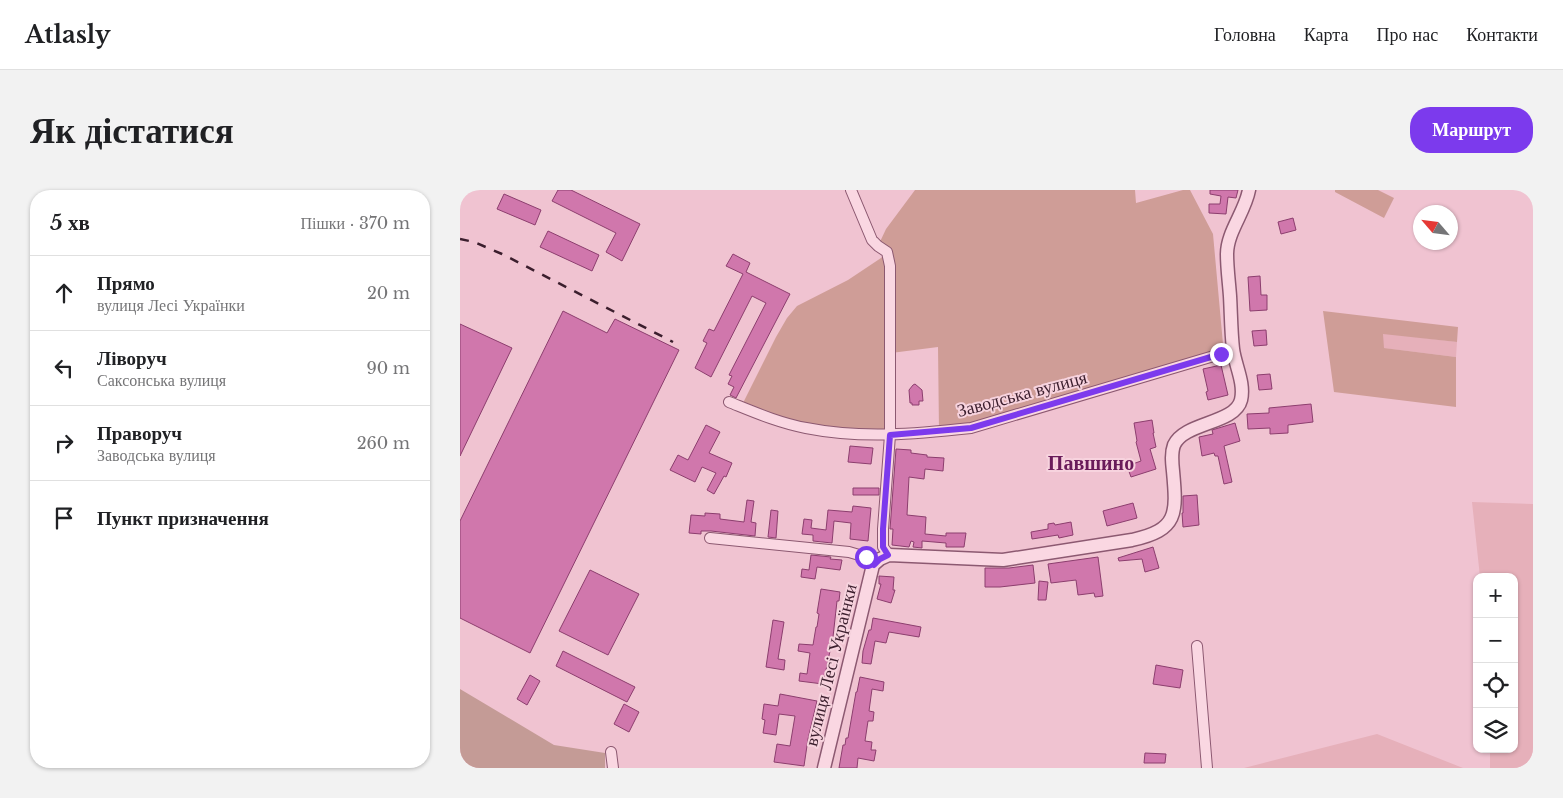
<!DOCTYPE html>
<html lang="uk">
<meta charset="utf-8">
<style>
body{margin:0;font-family:"Libre Baskerville",serif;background:#f2f2f2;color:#202124}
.controls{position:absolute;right:15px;bottom:15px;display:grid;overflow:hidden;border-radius:10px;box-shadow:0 1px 4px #0004}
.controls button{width:45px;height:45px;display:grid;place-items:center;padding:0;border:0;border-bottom:1px solid #e0e0e0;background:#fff;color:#202124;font:25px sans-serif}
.compass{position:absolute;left:953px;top:15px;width:45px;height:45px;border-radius:50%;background:#fff;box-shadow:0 1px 4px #0004;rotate:298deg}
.stop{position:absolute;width:15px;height:15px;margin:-11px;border:4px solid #7c3aed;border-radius:50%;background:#fff}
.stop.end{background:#7c3aed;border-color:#fff;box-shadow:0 1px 5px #0008}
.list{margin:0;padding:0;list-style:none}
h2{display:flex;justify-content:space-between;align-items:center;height:65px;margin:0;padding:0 20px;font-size:21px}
h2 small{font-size:16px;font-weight:400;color:#757577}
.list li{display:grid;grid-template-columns:32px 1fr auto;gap:15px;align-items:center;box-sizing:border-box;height:75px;padding:0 20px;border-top:1px solid #e0e0e0}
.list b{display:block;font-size:19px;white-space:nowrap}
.list p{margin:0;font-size:16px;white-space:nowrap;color:#757577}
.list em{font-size:16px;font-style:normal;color:#757577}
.icon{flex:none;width:28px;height:28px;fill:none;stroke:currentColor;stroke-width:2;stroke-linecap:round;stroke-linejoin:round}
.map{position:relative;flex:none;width:1073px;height:578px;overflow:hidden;border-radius:20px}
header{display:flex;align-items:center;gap:30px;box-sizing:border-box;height:70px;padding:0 25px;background:#fff;border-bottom:1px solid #e0e0e0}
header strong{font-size:24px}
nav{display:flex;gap:28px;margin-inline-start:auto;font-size:18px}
.intro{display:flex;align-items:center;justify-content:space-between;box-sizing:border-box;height:120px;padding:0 30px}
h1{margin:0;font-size:35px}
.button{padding:12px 22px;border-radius:20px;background:#7c3aed;color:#fff;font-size:18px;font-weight:700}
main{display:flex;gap:30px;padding:0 30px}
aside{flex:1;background:#fff;border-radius:20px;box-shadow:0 1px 4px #0004}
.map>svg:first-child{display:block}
.farmland{fill:#e6b0ba}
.green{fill:#cf9d97}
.cemetery{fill:#c49b96}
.building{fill:#d077ac;stroke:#8c3e6e}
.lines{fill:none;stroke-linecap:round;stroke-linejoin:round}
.minor-casing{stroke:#8c5971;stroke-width:12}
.tertiary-casing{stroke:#8c5971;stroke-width:15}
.minor{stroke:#fad7e2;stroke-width:10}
.tertiary{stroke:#fad7e2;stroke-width:12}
.rail{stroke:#3b1e2d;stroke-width:2.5;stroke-dasharray:9 9;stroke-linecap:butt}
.route{stroke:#7c3aed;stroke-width:6}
.labels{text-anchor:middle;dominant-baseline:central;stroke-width:4;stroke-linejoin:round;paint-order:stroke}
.street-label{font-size:18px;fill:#3b1e2d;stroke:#f7d3de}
.quarter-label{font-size:20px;font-weight:bold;fill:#6a1b5a;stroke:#f7d3de}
</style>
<header>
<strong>Atlasly</strong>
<nav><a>Головна</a><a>Карта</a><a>Про нас</a><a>Контакти</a></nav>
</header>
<div class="intro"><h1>Як дістатися</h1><a class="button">Маршрут</a></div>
<main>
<aside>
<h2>5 хв<small>Пішки · 370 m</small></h2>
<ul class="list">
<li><svg class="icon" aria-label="ahead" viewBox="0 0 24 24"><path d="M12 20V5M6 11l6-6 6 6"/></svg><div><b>Прямо</b><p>вулиця Лесі Українки</p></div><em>20 m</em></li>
<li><svg class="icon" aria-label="left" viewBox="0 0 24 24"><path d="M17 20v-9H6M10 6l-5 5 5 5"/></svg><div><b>Ліворуч</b><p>Саксонська вулиця</p></div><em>90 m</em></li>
<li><svg class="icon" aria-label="right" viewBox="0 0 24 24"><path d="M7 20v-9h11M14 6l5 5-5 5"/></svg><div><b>Праворуч</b><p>Заводська вулиця</p></div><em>260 m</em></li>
<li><svg class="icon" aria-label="arrive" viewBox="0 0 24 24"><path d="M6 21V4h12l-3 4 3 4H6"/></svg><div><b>Пункт призначення</b></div></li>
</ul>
</aside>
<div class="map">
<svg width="1073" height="578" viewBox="0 0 1073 578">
<rect width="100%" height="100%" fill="#f0c3d1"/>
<!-- farmland -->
<path class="farmland" d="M923 143 997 152 996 167 923 158Z
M1012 312 1073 314V578H1030V559H1054V387H1020Z
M917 544 1003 578H783H784Z"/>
<!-- green -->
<path class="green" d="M455 0H675L676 13 723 0H730L753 44 763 154 758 165 546 227 479 241 478 157 431 163 430 245 382 243 281 217 316 147 327 128 337 116 388 90 421 68 427 62 418 56 426 39Z
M875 0H918L934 8 924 28 875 2Z
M863 121 998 137 997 152 923 144 924 158 996 167V217L874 202Z"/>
<!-- cemetery -->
<path class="cemetery" d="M0 499 94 555 145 563V578H0Z"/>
<!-- building -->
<path class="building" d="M98 0H111L180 34 162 71 146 62 156 43 92 11Z
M750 0H778L776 8 768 7 766 24 749 23V14H760L761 6 750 4Z
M44 4 81 20 75 35 37 19Z
M833 28 836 40 821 44 818 32Z
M88 41 139 65 132 81 80 57Z
M273 64 290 73 286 82 330 104 276 208 270 205 274 197 268 194 272 186 269 185 306 113 292 106 251 187 235 178 247 153 243 151 249 139 254 141 283 84 266 76Z
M800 86 801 105H807V120L790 121 788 87Z
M103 121 147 143 155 129 219 160 70 463 0 428V331Z
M0 134 52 158 0 266Z
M806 140 807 155 794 156 792 141Z
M761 175 768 205 748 210 746 202 748 201 743 179Z
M810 184 812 199 799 200 797 185Z
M455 194 462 200 463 211H459V215H452V213H450L449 200 453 195Z
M851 214 853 232 828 235V243L810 244V238L788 239 787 224 809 223V218Z
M692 230 694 243H693L696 257 690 259 696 279 671 287 667 276 681 271 676 252 677 251 674 233Z
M775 233 780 251 764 256 772 292 764 294 758 266H755L754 263 742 266 739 247 753 244 752 240Z
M246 235 260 242 249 263 272 273 266 287 264 286 254 304 247 300 256 283 242 277 235 292 210 280 218 265 228 270Z
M390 256 413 258 411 274 388 272Z
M436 259 451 260V263L467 265V267L484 268 483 281 465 279 464 289 449 287 447 325 466 327 465 344 486 346V343H506L504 357H486V353L462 351V358L453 357 454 352 451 351 449 357 432 355 433 339H430Z
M393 298H419V305H393Z
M737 305 739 335 723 337 722 323H723V306Z
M287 310 294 311 291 332 296 333 295 346 251 341H241V344L229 343 231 325 245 326V323L260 324V329L284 332Z
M673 313 677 328 647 336 643 321Z
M393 316 411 318 408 351 390 349 391 333 374 331 372 353 353 351V345L342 344 344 329 352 330 351 338 366 340 368 320 392 322Z
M311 320 318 321 316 348 308 347Z
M611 332 613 345 599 348 598 345 572 349 571 342 588 339V334L594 333 595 335Z
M693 357 699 378 685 382 682 369 659 371 658 368Z
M351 365 371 367 370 369 382 370 380 380 357 377 355 389 341 387 342 379 349 380Z
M638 367 643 406 635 407 634 403 618 405 616 390 591 393 588 374Z
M573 375 575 393 540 397H525V378H549Z
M130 380 179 404 148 465 99 441Z
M419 386 434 387 433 400H435L431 413 417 409 421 394H419Z
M579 391 588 392 586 410H578Z
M361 399 380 402 379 411H377L373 447 363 494 339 491 340 483 347 484 350 463 338 461 339 454 353 455 356 437H357L359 424 357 423Z
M413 428 461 437 459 447 429 442 426 453 415 451 411 474 402 473 403 461 409 440H411Z
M313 430 324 432 318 469 325 470 324 480 306 477Z
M103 461 175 497 167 512 96 476Z
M696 475 723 480 720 498 693 494Z
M70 485 80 491 67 515 57 509Z
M400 487 424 492 423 501 412 499 409 521 414 522 413 531H408L405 551 412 552 411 560H416L414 571 398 568 397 578H379L383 555H385L386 548H388L396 502H397Z
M320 504 357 511 348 549 344 576 314 572 317 554 330 556 335 526 319 524 316 545 303 543 305 530 302 529 304 514 318 516Z
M164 514 179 522 169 542 154 534Z
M685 563 706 564 705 573H684Z"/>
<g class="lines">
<defs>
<path id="minor" d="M391 0 412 50 418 56 427 62 430 76V245L423 339V357L429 365
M269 212C294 222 319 233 346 238 401 249 456 244 511 238L774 160
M250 348 389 362 406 367 413 375
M737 456 747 578
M151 562 153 578"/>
<path id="tertiary" d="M364 578 413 375 420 369 429 365 543 370 672 350C718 340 717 324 713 281 712 272 711 263 714 255 724 232 775 234 781 210 785 193 775 175 773 159 771 141 771 123 770 106 769 92 767 78 767 64 767 42 785 22 789 0"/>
</defs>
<!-- minor casing -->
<use href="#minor" class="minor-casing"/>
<!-- tertiary casing -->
<use href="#tertiary" class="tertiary-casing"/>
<!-- minor -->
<use href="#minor" class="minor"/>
<!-- tertiary -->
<use href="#tertiary" class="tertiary"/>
<!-- rail -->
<path class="rail" d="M0 49 14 52 42 64 213 152"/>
</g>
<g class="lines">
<!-- route -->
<path class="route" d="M406 367 414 375 420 369 428 365 423 357V339L430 245 511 238 761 164"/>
</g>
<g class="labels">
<!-- street labels -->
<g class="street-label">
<text transform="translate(562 204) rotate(-15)">Заводська вулиця</text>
<text transform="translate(371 475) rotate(-76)">вулиця Лесі Українки</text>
</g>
<!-- quarter labels -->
<g class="quarter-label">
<text x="631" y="273">Павшино</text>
</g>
</g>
</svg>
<div class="controls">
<button>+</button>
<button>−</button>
<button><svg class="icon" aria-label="locate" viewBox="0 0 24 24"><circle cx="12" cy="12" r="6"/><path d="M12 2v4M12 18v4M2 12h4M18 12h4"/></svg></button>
<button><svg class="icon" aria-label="layers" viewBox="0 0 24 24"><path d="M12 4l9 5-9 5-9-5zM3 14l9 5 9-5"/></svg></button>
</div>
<svg class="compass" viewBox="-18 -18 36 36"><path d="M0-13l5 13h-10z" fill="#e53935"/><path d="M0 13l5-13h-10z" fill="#757577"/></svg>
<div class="stop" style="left:406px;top:367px"></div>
<div class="stop end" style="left:761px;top:164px"></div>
</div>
</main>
